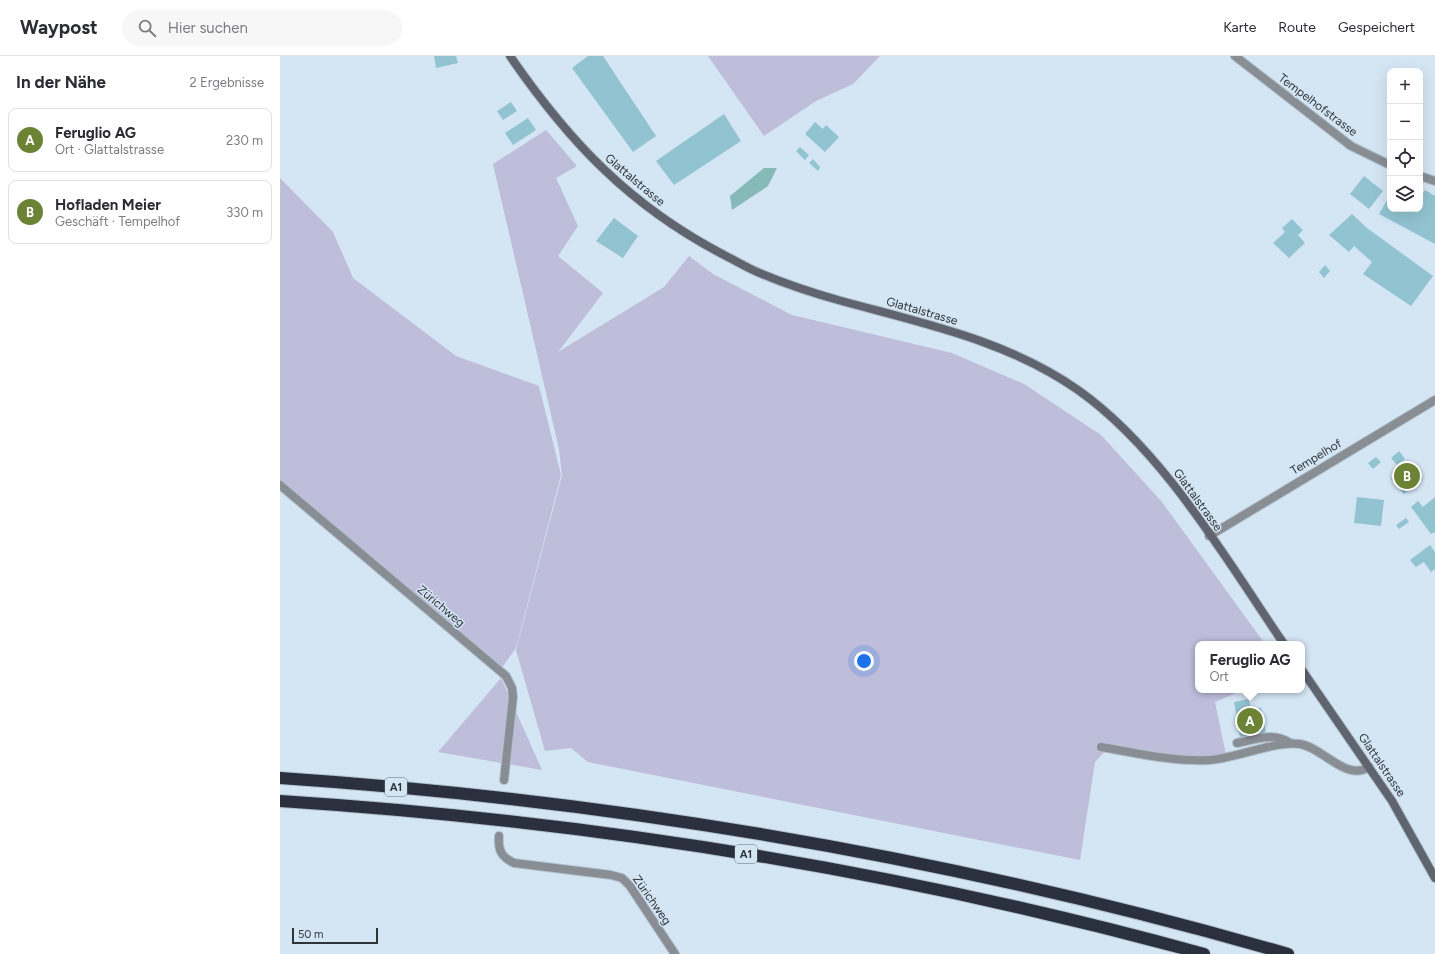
<!DOCTYPE html>
<html lang="de">
<meta charset="utf-8">
<style>
body{margin:0;font-family:Figtree,sans-serif;background:#f7f7f7;color:#2b2b33}
.controls{position:absolute;right:12px;top:12px;display:grid;overflow:hidden;border-radius:8px;box-shadow:0 4px 16px #0002}
.controls button{width:36px;height:36px;display:grid;place-items:center;padding:0;border:0;border-bottom:1px solid #e1e1e2;background:#fff;color:#2b2b33;font:20px sans-serif}
.scale{position:absolute;left:12px;bottom:10px;width:86px;box-sizing:border-box;padding-left:4px;border:2px solid #2e3439;border-top:0;font-size:11px;line-height:14px;white-space:nowrap;color:#2e3439;-webkit-text-stroke:3px #d4e5f3;paint-order:stroke}
.you{position:absolute;left:584px;top:605px;width:14px;height:14px;margin:-10px;border:3px solid #fff;border-radius:50%;background:#1a73e8;box-shadow:0 0 0 6px #1a73e833}
.badge{display:grid;place-items:center;width:26px;height:26px;border-radius:50%;background:#6c8335;color:#fff;font-size:13px;font-weight:700}
.pin{position:absolute;translate:-50% -50%;border:2px solid #fff;box-shadow:0 1px 4px #0006}
.popup{position:absolute;left:915px;top:585px;width:110px;height:52px;box-sizing:border-box;display:grid;place-content:center;border-radius:8px;background:#fff;filter:drop-shadow(0 1px 3px #0005);font-size:13px;white-space:nowrap;color:#7c7c81}
.popup b{font-size:15px;color:#2b2b33}
.popup::after{content:'';position:absolute;left:50%;top:100%;margin-left:-8px;border:8px solid transparent;border-top-color:#fff}
.list{margin:0;padding:0;list-style:none}
h2{display:flex;justify-content:space-between;align-items:center;height:52px;margin:0;padding:0 16px;font-size:17px}
h2 small{font-size:13px;font-weight:400;color:#7c7c81}
.list li{display:grid;grid-template-columns:26px 1fr auto;gap:12px;align-items:center;box-sizing:border-box;height:64px;margin:0 8px 8px;padding:0 8px;border:1px solid #e1e1e2;border-radius:8px}
.list b{display:block;font-size:15px;white-space:nowrap}
.list p{margin:0;font-size:13px;white-space:nowrap;color:#7c7c81}
.list em{font-size:13px;font-style:normal;color:#7c7c81}
.icon{flex:none;width:22px;height:22px;fill:none;stroke:currentColor;stroke-width:2;stroke-linecap:round;stroke-linejoin:round}
.map{position:relative;flex:none;width:1155px;height:898px;overflow:hidden}
header{display:flex;align-items:center;gap:24px;box-sizing:border-box;height:56px;padding:0 20px;background:#fff;border-bottom:1px solid #e1e1e2}
header strong{font-size:19px}
nav{display:flex;gap:22px;margin-inline-start:auto;font-size:14px}
.search{width:280px;height:36px;background:#f7f7f7;display:flex;align-items:center;gap:10px;box-sizing:border-box;padding:0 14px;border-radius:22px;color:#7c7c81;font-size:15px}
main{display:flex}
aside{flex:1;background:#fff}
.map>svg:first-child{display:block}
.green{fill:#bebdda}
.water{fill:#85bab8}
.building{fill:#92c3d1}
.lines{fill:none;stroke-linecap:round;stroke-linejoin:round}
.street-casing{stroke:#b3c2ce;stroke-width:10}
.secondary-casing{stroke:#b3c2ce;stroke-width:10}
.highway-casing{stroke:#b3c2ce;stroke-width:14}
.street{stroke:#898d94;stroke-width:8}
.secondary{stroke:#5f646f;stroke-width:8}
.highway{stroke:#2a303e;stroke-width:12}
.labels{text-anchor:middle;dominant-baseline:central;stroke-width:3;stroke-linejoin:round;paint-order:stroke}
.shield{fill:#d4e5f3;stroke:#606971;stroke-width:1}
.shield-label{font-size:11px;font-weight:bold;fill:#2e3439}
.street-label{font-size:12px;fill:#2e3439;stroke:#d4e5f3}
</style>
<header>
<strong>Waypost</strong>
<div class="search"><svg class="icon" aria-label="search" viewBox="0 0 24 24"><circle cx="10" cy="10" r="6"/><path d="M15 15l6 6"/></svg>Hier suchen</div>
<nav><a>Karte</a><a>Route</a><a>Gespeichert</a></nav>
</header>
<main>
<aside>
<h2>In der Nähe<small>2 Ergebnisse</small></h2>
<ul class="list">
<li><span class="badge">A</span><div><b>Feruglio AG</b><p>Ort · Glattalstrasse</p></div><em>230 m</em></li>
<li><span class="badge">B</span><div><b>Hofladen Meier</b><p>Geschäft · Tempelhof</p></div><em>330 m</em></li>
</ul>
</aside>
<div class="map">
<svg width="1155" height="898" viewBox="0 0 1155 898">
<rect width="100%" height="100%" fill="#d4e5f3"/>
<!-- green -->
<path class="green" d="M428 0H600L573 28 536 45 484 80Z
M266 74 297 110 276 122 298 170 278 200 323 237 278 296 384 231 409 200 433 218 512 259 672 297 744 328 821 379 882 446 985 588H918V634H963L935 646 946 699C908 707 869 696 830 690L815 706 800 804 308 706 291 692 265 695 236 594 282 419 279 393 213 108Z
M0 122 53 176 73 222 176 300 259 330 281 419 236 592 220 614 0 427Z
M221 622 262 714 158 696Z"/>
<!-- water -->
<path class="water" d="M484 112H497L488 130 452 154 450 140Z"/>
<!-- building -->
<path class="building" d="M154 0H176L178 7 156 12Z
M308 0H323L376 80 353 96 292 12Z
M231 46 237 55 223 64 217 55Z
M444 58 461 85 394 129 376 105Z
M248 62 256 74 233 89 225 77Z
M535 66 543 73 546 69 559 81 545 96 525 78Z
M520 91 529 99 525 104 516 95Z
M533 103 540 111 538 115 529 107Z
M1084 120 1103 135 1089 153 1070 138Z
M1145 134 1155 140V188L1099 158 1110 139V153H1140V141Z
M1072 158 1087 172 1153 220 1131 250 1083 218 1092 206 1074 190 1069 196 1049 179Z
M334 162 358 180 343 202 316 185Z
M1012 163 1023 174 1018 179 1025 187 1009 202 993 187 1005 176 1002 172Z
M1045 209 1050 215 1044 222 1039 216Z
M1119 395 1125 403 1117 409 1111 402Z
M1096 401 1101 406 1093 413 1088 407Z
M1129 406 1143 423 1124 438 1111 423 1117 418 1116 417Z
M1077 441 1104 444 1101 470 1074 467Z
M1155 441V476L1151 478 1131 451 1138 445 1143 451Z
M1126 462 1129 466 1119 473 1116 469Z
M1150 489 1155 496V513L1151 516 1144 506 1136 511 1130 504Z
M969 643 971 653 981 652 986 677 960 681 954 646Z"/>
<g class="lines">
<defs>
<path id="street" d="M955 0 1071 90 1110 109
M1140 120 1155 125
M0 429 226 620 232 632 233 641 224 724
M929 480 1155 344
M957 687C976 684 993 675 1010 687
M821 691C857 697 894 706 930 704 957 702 997 684 1020 688 1042 691 1066 726 1089 711
M219 780C218 794 221 801 234 807L331 819 342 822 350 830 395 898"/>
<path id="secondary" d="M230 0C290 87 351 151 446 200 458 206 469 213 482 218 506 228 533 237 558 244 641 267 727 284 798 334 883 394 946 503 1004 588
M1022 614 1112 745 1155 822"/>
<path id="highway" d="M0 722C342 745 679 803 1008 898
M0 745C312 765 622 815 924 898"/>
</defs>
<!-- street casing -->
<use href="#street" class="street-casing"/>
<!-- secondary casing -->
<use href="#secondary" class="secondary-casing"/>
<!-- highway casing -->
<use href="#highway" class="highway-casing"/>
<!-- street -->
<use href="#street" class="street"/>
<!-- secondary -->
<use href="#secondary" class="secondary"/>
<!-- highway -->
<use href="#highway" class="highway"/>
</g>
<g class="labels">
<!-- shield labels -->
<g class="shield">
<rect x="105" y="722" width="22" height="18" rx="3"/>
<rect x="455" y="789" width="22" height="18" rx="3"/>
</g>
<g class="shield-label">
<text x="116" y="731">A1</text>
<text x="466" y="798">A1</text>
</g>
<!-- street labels -->
<g class="street-label">
<text transform="translate(1038 49) rotate(37)">Tempelhofstrasse</text>
<text transform="translate(355 124) rotate(40)">Glattalstrasse</text>
<text transform="translate(642 255) rotate(16)">Glattalstrasse</text>
<text transform="translate(1036 401) rotate(-31)">Tempelhof</text>
<text transform="translate(918 444) rotate(54)">Glattalstrasse</text>
<text transform="translate(161 550) rotate(40)">Zürichweg</text>
<text transform="translate(1102 709) rotate(56)">Glattalstrasse</text>
<text transform="translate(372 844) rotate(55)">Zürichweg</text>
</g>
</g>
</svg>
<div class="controls">
<button>+</button>
<button>−</button>
<button><svg class="icon" aria-label="locate" viewBox="0 0 24 24"><circle cx="12" cy="12" r="6"/><path d="M12 2v4M12 18v4M2 12h4M18 12h4"/></svg></button>
<button><svg class="icon" aria-label="layers" viewBox="0 0 24 24"><path d="M12 4l9 5-9 5-9-5zM3 14l9 5 9-5"/></svg></button>
</div>
<div class="scale">50 m</div>
<div class="you"></div>
<div class="pin badge" style="left:970px;top:665px">A</div>
<div class="popup"><b>Feruglio AG</b>Ort</div>
<div class="pin badge" style="left:1127px;top:420px">B</div>
</div>
</main>
